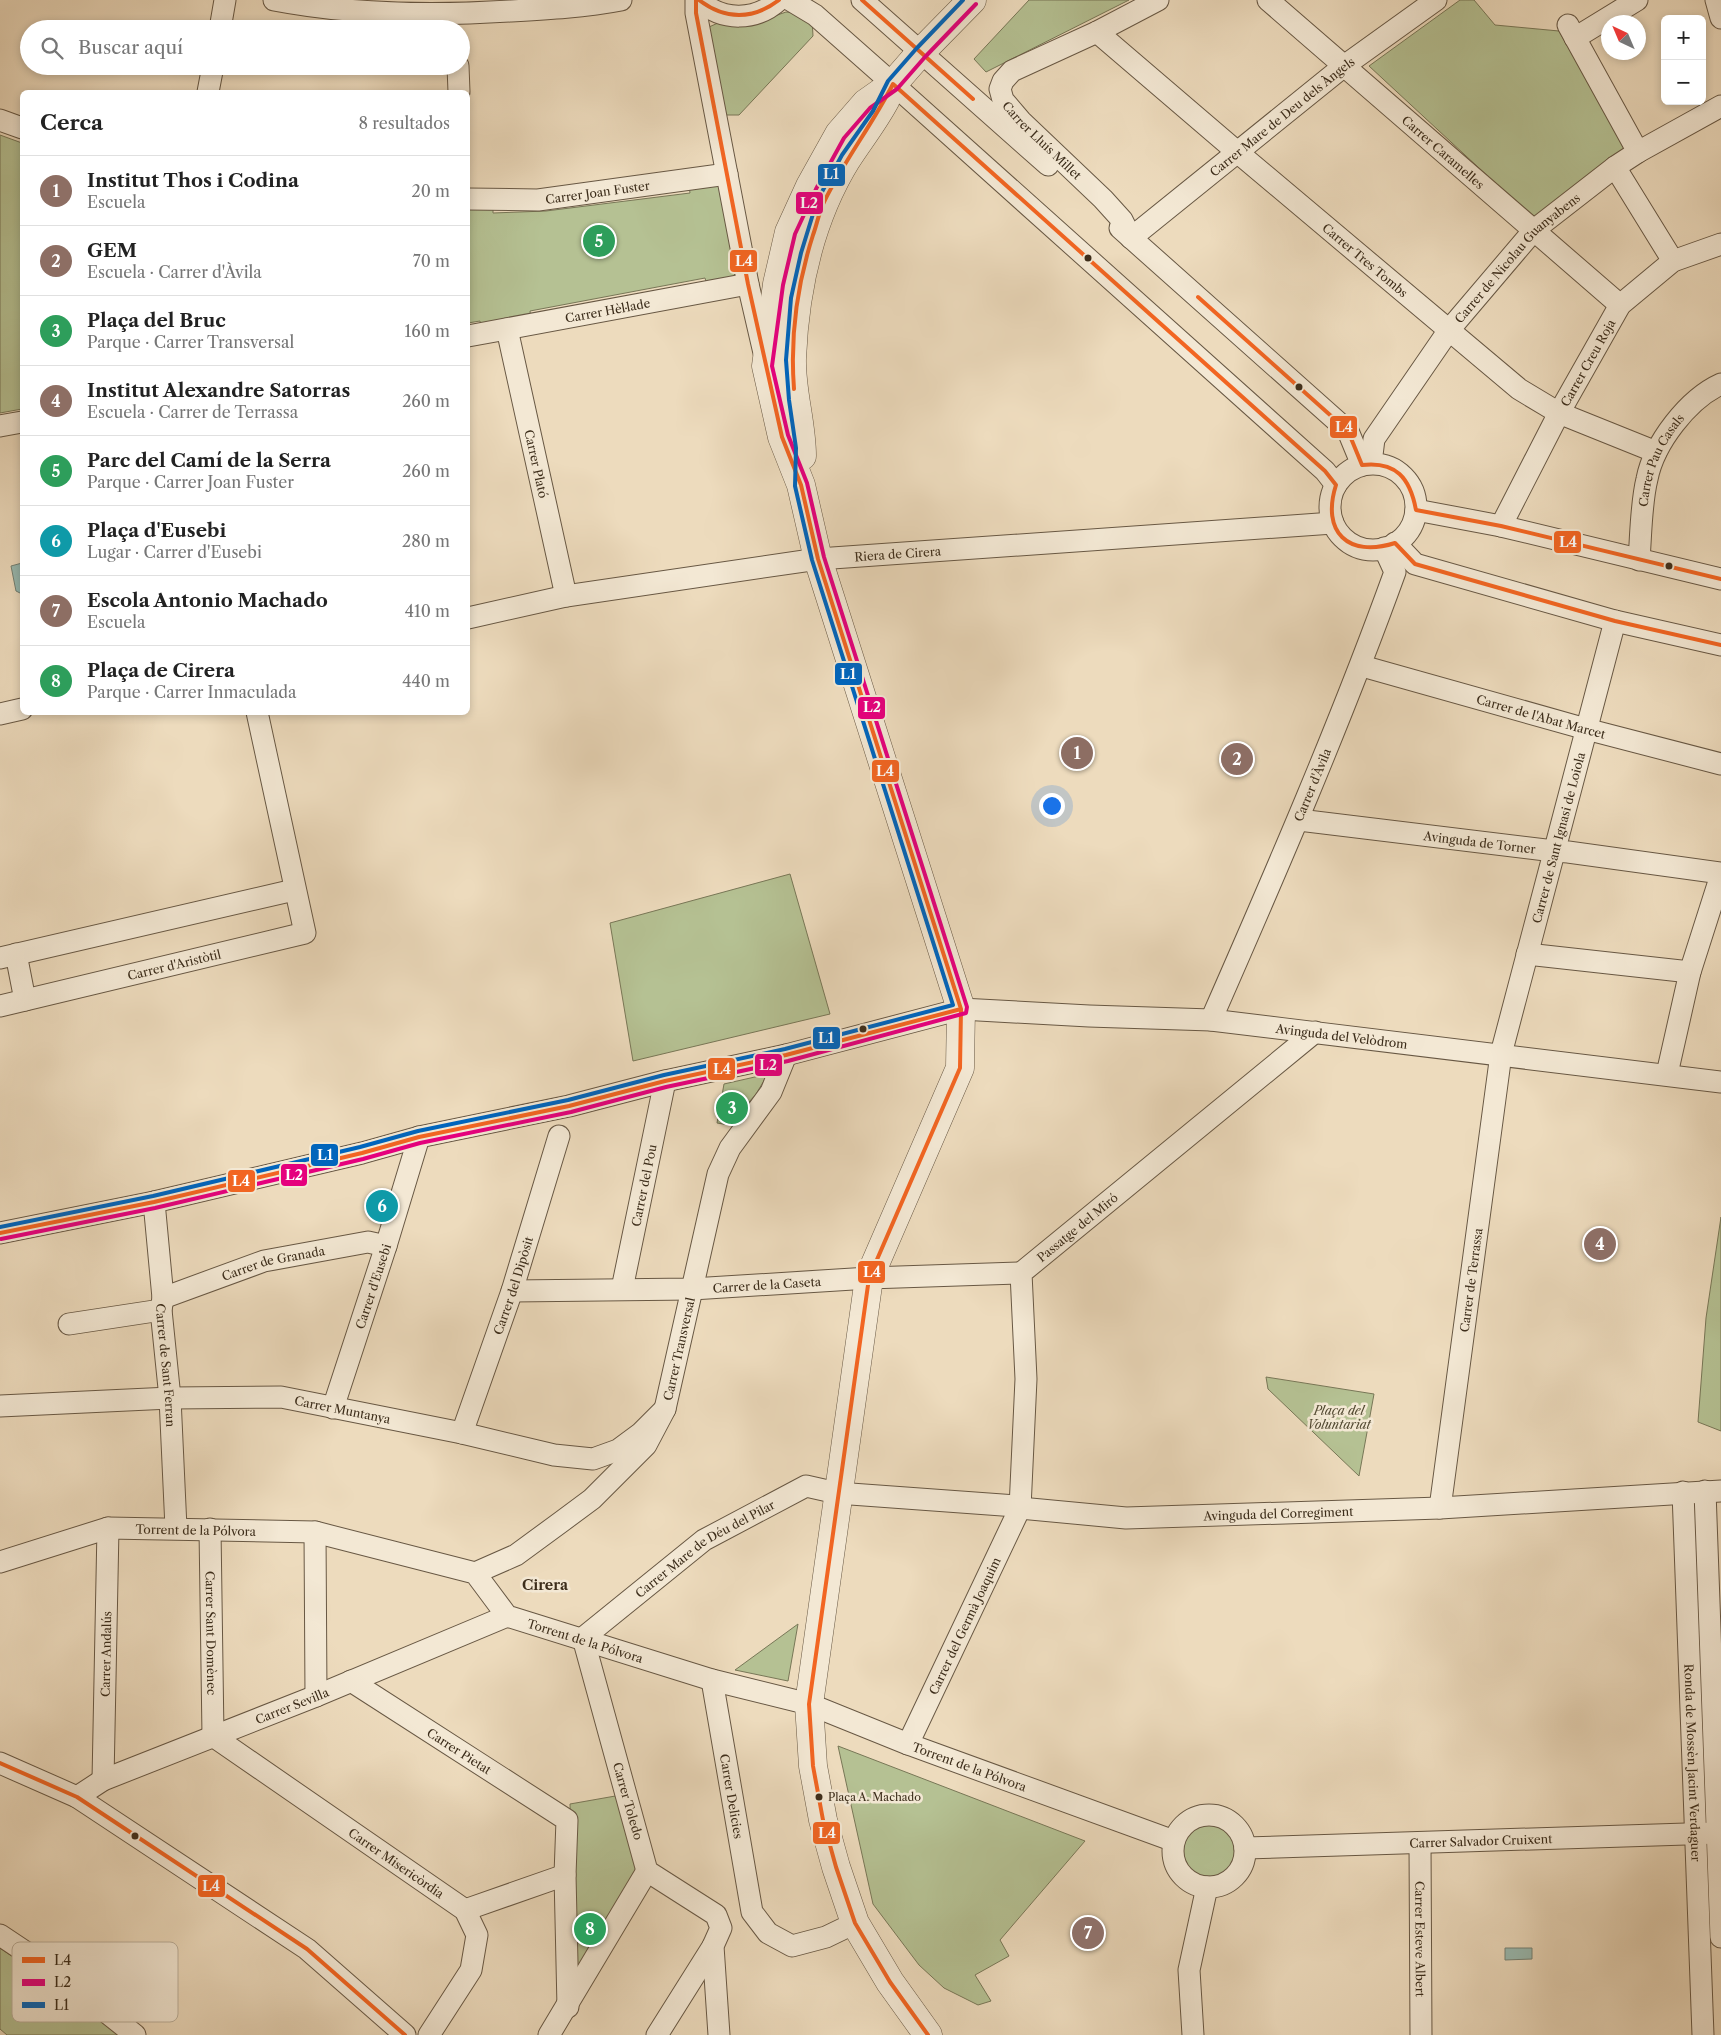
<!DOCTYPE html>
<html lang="es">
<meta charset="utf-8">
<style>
body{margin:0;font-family:"Libre Caslon Text",serif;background:#f6f6f6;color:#222}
.controls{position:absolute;right:15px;top:15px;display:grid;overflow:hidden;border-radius:8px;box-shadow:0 2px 8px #0003}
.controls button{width:45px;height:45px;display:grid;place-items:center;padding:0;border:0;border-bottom:1px solid #e0e0e0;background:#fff;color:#222;font:25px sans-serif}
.compass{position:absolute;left:1601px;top:15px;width:45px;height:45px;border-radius:50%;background:#fff;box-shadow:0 2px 8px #0003;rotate:316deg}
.you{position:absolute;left:1051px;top:805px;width:18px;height:18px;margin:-12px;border:4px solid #fff;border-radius:50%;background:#1a73e8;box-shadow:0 0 0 8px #1a73e833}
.badge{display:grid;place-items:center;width:32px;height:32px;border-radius:50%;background:#db2777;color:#fff;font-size:16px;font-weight:700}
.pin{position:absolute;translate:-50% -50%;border:2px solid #fff;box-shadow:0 1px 5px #0006}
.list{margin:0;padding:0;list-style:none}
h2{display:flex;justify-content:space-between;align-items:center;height:65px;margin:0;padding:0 20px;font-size:21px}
h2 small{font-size:16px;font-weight:400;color:#767676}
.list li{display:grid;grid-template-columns:32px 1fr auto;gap:15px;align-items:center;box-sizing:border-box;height:70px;padding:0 20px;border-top:1px solid #e0e0e0}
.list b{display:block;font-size:19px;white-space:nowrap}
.list p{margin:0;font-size:16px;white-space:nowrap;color:#767676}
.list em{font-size:16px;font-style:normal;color:#767676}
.icon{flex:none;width:28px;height:28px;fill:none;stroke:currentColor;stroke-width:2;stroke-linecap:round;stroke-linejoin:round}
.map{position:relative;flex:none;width:1721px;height:2035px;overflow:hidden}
.search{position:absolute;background:#fff;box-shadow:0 2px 8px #0003;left:20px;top:20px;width:450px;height:55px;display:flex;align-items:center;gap:12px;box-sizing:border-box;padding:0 18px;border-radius:28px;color:#767676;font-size:19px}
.panel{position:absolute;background:#fff;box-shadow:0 2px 8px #0003;left:20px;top:90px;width:450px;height:625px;border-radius:8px}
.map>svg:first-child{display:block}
.green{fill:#b5c193;stroke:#787757}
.water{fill:#99bbb2;stroke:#748276}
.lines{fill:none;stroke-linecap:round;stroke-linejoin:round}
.minor-casing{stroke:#685844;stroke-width:23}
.tertiary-casing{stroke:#685844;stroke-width:29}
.minor{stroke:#f3e8d4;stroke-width:21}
.tertiary{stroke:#f3e8d4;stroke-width:28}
.bus-1-casing{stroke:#f3e8d4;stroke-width:8}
.bus-2-casing{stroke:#f3e8d4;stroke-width:8}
.bus-3-casing{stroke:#f3e8d4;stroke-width:8}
.bus-1{stroke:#f26522;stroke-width:4}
.bus-2{stroke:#e5007d;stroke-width:4}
.bus-3{stroke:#0065bd;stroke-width:4}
.bus-dot{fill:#3c2d1b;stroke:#f3e8d4;stroke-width:2}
.labels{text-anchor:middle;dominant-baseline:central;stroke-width:5;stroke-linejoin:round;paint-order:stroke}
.bus-label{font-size:11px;fill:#3c2d1b;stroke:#f3e8d4;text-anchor:start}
.street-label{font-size:12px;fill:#3c2d1b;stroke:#f3e8d4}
.park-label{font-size:12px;font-style:italic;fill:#544b33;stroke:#f3e8d4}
.neighbourhood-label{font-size:14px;font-weight:bold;fill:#3c2d1b;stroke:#f3e8d4}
.key{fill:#f3e8d4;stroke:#bcb09c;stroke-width:1}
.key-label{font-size:14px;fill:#3c2d1b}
.line-badge{stroke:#f3e8d4;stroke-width:2}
.badge-label{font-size:14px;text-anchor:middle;font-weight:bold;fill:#fff}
</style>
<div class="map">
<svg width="1721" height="2035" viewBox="0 0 1721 2035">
<rect width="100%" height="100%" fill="#eddbbd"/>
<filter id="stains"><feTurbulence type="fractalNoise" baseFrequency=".004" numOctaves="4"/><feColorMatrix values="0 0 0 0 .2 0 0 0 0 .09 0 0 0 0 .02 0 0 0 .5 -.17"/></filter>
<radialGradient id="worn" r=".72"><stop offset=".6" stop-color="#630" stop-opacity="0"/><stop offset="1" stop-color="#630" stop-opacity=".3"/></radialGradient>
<!-- green -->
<path class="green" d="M1029 0H1129L986 72 974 59Z
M1460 0H1474L1495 25 1559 31 1629 153 1534 219 1369 66Z
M786 12 799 13 812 19 813 36 739 115H722L709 27 718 23 769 18Z
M0 135 22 143V409L0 413Z
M716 184 722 192 736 269 734 276 707 285 705 278 530 311 531 319 481 328 480 321 468 323V208H493V213L546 211 690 193 689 186Z
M790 874 830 1014 633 1061 610 923Z
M768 1074 756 1094 729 1125 717 1123 724 1084Z
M1721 1217V1431L1698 1422 1706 1318Z
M1266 1377 1374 1394 1359 1476 1268 1389Z
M798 1624 788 1681 735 1670Z
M838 1746 1085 1841 1000 1940 1009 1956 975 1975 991 2001 978 2005 944 1988 919 1965 873 1904Z
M621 1795 639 1878 574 1981 570 1804Z
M1180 1850a28 28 0 1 1 56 0a28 28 0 1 1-56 0Z
M0 1948 83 2005 121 2035H7L0 2029Z"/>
<!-- water -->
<path class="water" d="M22 563V594L16 591 11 566Z
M1505 1948H1532V1959L1505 1960Z"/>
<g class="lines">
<defs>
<g id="minor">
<path d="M274 0C352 15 431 16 510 11 547 9 585 7 621 0"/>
<path d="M696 0V13L748 284 764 353"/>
<path d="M699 0C722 22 756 21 779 0"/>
<path d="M790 0 815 15 893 84 1325 471 1336 485"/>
<path d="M862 0 1048 165"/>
<path id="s1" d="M1158 0 1097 32 1012 71 1003 81 1000 89 1003 100 1021 121 1103 199 1122 220 1131 238 1344 66 1436 0"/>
<path id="s2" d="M1268 0 1620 305"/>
<path d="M1716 0 1721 18"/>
<path d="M1568 25 1638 152"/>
<path d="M220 29 225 0"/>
<path id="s3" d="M1097 32 1236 151 1519 389 1559 413 1656 452"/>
<path d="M1575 38 1637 0"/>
<path d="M458 66 459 92"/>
<path d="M208 92 213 66"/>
<path d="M0 120 22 128"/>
<path d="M1615 167 1673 261"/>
<path id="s4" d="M468 199 538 200 727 174"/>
<path d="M1120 228 1348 431 1362 465"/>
<path id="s5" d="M507 329 566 596"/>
<path id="s6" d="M468 336 748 284"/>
<path d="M0 426 22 422"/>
<path id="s7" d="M1371 463 1374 439 1449 330 1534 230 1615 167 1638 152 1721 106"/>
<circle cx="1373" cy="507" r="43"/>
<path d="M1416 510 1501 526 1721 579"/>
<path id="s8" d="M1501 526 1559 413 1620 305 1673 261 1721 244"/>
<path d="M1395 543 1415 564 1615 621 1721 645"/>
<path id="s9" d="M1639 560C1641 534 1641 503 1647 479 1654 443 1688 399 1721 384"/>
<path id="s10" d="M468 618 566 596 818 559 1333 523"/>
<path id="s11" d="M1362 666 1586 729 1721 764"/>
<path d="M0 714 22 709"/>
<path id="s12" d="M1299 820 1554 851 1568 852 1721 873"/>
<path d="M16 954 25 1000"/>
<path d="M1527 954 1690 972"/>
<path d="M0 958 294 890"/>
<path id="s13" d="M0 1006 305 933 257 712"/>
<path id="s14" d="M1211 1020C1276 872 1340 724 1395 572L1384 548"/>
<path d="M1667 1074 1690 972 1721 875"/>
<path id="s15" d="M154 1202 163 1298 161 1310 170 1398 176 1528"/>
<path id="s16" d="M0 1233 154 1202 362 1153 419 1137 569 1106 665 1081 786 1055 961 1009 1089 1016 1211 1020 1721 1082"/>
<path id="s17" d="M622 1289 665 1081"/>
<path id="s18" d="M512 1291 692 1289 869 1278 1021 1273"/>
<path id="s19" d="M163 1298 264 1261 368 1242 386 1246"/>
<path d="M69 1324 161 1310"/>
<path id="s20" d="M0 1406 170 1398 281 1397 462 1433 554 1455 593 1459 618 1450 641 1433 665 1409"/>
<path id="s21" d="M333 1408 386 1246 419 1137"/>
<path id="s22" d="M462 1433 512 1291 559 1136"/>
<path d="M1705 1491 1721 1937"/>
<path id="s23" d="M1683 1492 1703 2035"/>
<path id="s24" d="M1440 1508 1501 1054 1615 621"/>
<path id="s25" d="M210 1529 213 1736 465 1910 477 1935 471 1970 429 2035"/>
<path d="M315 1532 316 1696"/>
<path id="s26" d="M0 1562 108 1528 315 1532 475 1573 507 1616 712 1680 809 1704 908 1744 1174 1841"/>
<path id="s27" d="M475 1573 516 1555 561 1522 592 1499 646 1445 665 1409 718 1174 730 1148 771 1092 786 1055"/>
<path id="s28" d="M712 1680 752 1912 768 1933 792 1946 826 1937 855 1923"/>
<path id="s29" d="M351 1681 567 1820 565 1875 568 2007"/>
<path id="s30" d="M908 1744 1020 1508 1026 1379 1021 1273 1315 1032"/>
<path d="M0 1763 77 1797 307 1949 405 2035"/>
<path id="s31" d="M103 1780 108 1528"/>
<path id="s32" d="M77 1797 103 1780 316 1696 507 1616"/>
<circle cx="1209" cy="1851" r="36"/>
<path id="s33" d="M1420 1843 1421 2035"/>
<path id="s34" d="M1245 1848 1717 1833"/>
<path d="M465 1910 565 1875"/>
<path d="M0 1935 57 1973 135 2035"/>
<path d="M549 2035 647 1871"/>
<path d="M657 2035 713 1946"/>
<path id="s35" d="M719 2035 713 1946 721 1928 716 1915 647 1871 583 1638 704 1540 806 1486 837 1493 1016 1506 1020 1508 1126 1518 1440 1508 1721 1491"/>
<path d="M1193 2035 1189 1970 1207 1887"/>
</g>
<path id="tertiary" d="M802 456C802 423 791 391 792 358 795 288 810 219 847 159 860 139 875 120 886 99
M928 2035 890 1982 855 1923 836 1867 823 1820 813 1766 809 1704 869 1278 960 1068 961 1009 818 559 801 485 782 437 766 366 777 284 789 232 810 186 839 134 866 103 893 84 920 53 972 0"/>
</defs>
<!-- minor casing -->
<use href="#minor" class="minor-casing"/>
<!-- tertiary casing -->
<use href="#tertiary" class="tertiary-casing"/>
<!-- minor -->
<use href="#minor" class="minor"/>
<!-- tertiary -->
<use href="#tertiary" class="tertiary"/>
<defs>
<path id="bus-1" d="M696 0V13L748 284 782 437 801 485 818 559 961 1009 960 1068 869 1278 809 1704 813 1766 823 1820 836 1867 855 1923 890 1982 928 2035
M699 0C725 20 753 20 779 0
M862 0 973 99
M1198 297 1348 431 1362 465C1396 461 1410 478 1416 510L1501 526 1721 579
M794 389C790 337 797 285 813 235 817 224 819 212 824 202 844 161 872 125 893 84L1325 471 1336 485C1321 532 1348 558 1395 543L1415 564 1615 621 1721 645
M0 1233 154 1202 362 1153 419 1137 569 1106 665 1081 786 1055 961 1009
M0 1763 77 1797 307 1949 405 2035"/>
<path id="bus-2" d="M1 1239 155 1208 363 1159 420 1143 571 1112 666 1087 788 1061 966 1013 967 1007 824 557 807 483 788 435 772 366 783 285 795 234 816 189 844 138 870 108 897 89 925 57 976 4"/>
<path id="bus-3" d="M0 1227 153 1196 360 1147 418 1131 568 1100 664 1075 785 1049 953 1005 812 560 795 486 796 448 789 400 786 360 791 298 801 253 817 201 842 155 873 111 888 81 916 49 963 0"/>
</defs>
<!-- bus-1 casing -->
<use href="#bus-1" class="bus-1-casing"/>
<!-- bus-2 casing -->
<use href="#bus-2" class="bus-2-casing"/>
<!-- bus-3 casing -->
<use href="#bus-3" class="bus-3-casing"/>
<!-- bus-1 -->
<use href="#bus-1" class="bus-1"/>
<!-- bus-2 -->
<use href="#bus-2" class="bus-2"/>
<!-- bus-3 -->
<use href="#bus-3" class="bus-3"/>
</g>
<!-- markers -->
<g class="bus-dot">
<circle cx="1088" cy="258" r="4.5"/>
<circle cx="1299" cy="387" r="4.5"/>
<circle cx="1669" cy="566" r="4.5"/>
<circle cx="863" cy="1029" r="4.5"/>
<circle cx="819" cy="1797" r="4.5"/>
<circle cx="135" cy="1836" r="4.5"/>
</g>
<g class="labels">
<!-- bus labels -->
<g class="bus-label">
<text x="828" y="1797">Plaça A. Machado</text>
</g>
<!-- street labels -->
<g class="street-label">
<text stroke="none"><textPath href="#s1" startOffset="579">Carrer Mare de Deu dels Àngels</textPath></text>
<text stroke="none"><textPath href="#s1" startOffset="252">Carrer Lluís Millet</textPath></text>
<text stroke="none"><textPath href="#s2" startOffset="232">Carrer Caramelles</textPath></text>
<text stroke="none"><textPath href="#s4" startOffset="130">Carrer Joan Fuster</textPath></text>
<text stroke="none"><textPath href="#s7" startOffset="256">Carrer de Nicolau Guanyabens</textPath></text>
<text stroke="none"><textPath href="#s3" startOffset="352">Carrer Tres Tombs</textPath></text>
<text stroke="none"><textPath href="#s6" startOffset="142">Carrer Hèl·lade</textPath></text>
<text stroke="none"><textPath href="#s8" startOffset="185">Carrer Creu Roja</textPath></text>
<text stroke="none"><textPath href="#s9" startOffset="104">Carrer Pau Casals</textPath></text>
<text stroke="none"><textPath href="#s5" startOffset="138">Carrer Plató</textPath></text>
<text stroke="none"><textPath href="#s10" startOffset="435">Riera de Cirera</textPath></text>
<text stroke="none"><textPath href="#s11" startOffset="186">Carrer de l'Abat Marcet</textPath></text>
<text stroke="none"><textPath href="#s14" startOffset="256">Carrer d'Àvila</textPath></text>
<text stroke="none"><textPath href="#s24" startOffset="682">Carrer de Sant Ignasi de Loiola</textPath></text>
<text stroke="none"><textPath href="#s12" startOffset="182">Avinguda de Torner</textPath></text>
<text stroke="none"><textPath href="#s13" startOffset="179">Carrer d'Aristòtil</textPath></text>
<text stroke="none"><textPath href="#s16" startOffset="1369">Avinguda del Velòdrom</textPath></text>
<text stroke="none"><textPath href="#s17" startOffset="106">Carrer del Pou</textPath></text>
<text stroke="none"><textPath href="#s30" startOffset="569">Passatge del Miró</textPath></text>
<text stroke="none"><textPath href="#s19" startOffset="116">Carrer de Granada</textPath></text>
<text stroke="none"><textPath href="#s24" startOffset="230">Carrer de Terrassa</textPath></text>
<text stroke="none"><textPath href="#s18" startOffset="255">Carrer de la Caseta</textPath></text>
<text stroke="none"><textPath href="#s22" startOffset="156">Carrer del Dipòsit</textPath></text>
<text stroke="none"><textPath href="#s21" startOffset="128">Carrer d'Eusebi</textPath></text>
<text stroke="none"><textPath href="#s27" startOffset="318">Carrer Transversal</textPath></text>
<text stroke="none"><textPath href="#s15" startOffset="164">Carrer de Sant Ferran</textPath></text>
<text stroke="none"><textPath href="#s20" startOffset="344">Carrer Muntanya</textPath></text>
<text stroke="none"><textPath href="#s35" startOffset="1192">Avinguda del Corregiment</textPath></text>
<text stroke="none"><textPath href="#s26" startOffset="201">Torrent de la Pólvora</textPath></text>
<text stroke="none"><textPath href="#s35" startOffset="598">Carrer Mare de Déu del Pilar</textPath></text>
<text stroke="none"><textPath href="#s30" startOffset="131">Carrer del Germà Joaquim</textPath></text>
<text stroke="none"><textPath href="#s25" startOffset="104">Carrer Sant Domènec</textPath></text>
<text stroke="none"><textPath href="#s26" startOffset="621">Torrent de la Pólvora</textPath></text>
<text stroke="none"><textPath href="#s31" startOffset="126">Carrer Andalús</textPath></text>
<text stroke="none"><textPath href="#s32" startOffset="234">Carrer Sevilla</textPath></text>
<text stroke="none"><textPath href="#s29" startOffset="129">Carrer Pietat</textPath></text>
<text stroke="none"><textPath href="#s23" startOffset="271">Ronda de Mossèn Jacint Verdaguer</textPath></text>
<text stroke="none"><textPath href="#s26" startOffset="1026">Torrent de la Pólvora</textPath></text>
<text stroke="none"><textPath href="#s28" startOffset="118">Carrer Delicies</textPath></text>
<text transform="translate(628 1801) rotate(74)">Carrer Toledo</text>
<text stroke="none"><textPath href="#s34" startOffset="236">Carrer Salvador Cruixent</textPath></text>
<text stroke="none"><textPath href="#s25" startOffset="430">Carrer Misericòrdia</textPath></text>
<text stroke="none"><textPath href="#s33" startOffset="96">Carrer Esteve Albert</textPath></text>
</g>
<!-- park labels -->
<g class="park-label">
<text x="1339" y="1410">Plaça del<tspan x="1339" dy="14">Voluntariat</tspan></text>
</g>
<!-- neighbourhood labels -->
<g class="neighbourhood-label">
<text x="545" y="1585">Cirera</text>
</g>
</g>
<!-- legend -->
<rect x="12" y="1942" width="166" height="80" rx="8" class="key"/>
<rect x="22" y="1957" width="23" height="6" fill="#f26522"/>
<rect x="22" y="1979" width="23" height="7" fill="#e5007d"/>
<rect x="22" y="2002" width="23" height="6" fill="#0065bd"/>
<g class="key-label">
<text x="54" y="1965">L4</text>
<text x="54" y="1987">L2</text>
<text x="54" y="2010">L1</text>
</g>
<g class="line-badge">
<rect x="817" y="163" width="29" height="24" rx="5" fill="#0065bd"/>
<rect x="795" y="191" width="29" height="24" rx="5" fill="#e5007d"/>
<rect x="729" y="249" width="29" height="24" rx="5" fill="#f26522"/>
<rect x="1329" y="415" width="29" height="24" rx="5" fill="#f26522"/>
<rect x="1553" y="530" width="29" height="24" rx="5" fill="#f26522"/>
<rect x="834" y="662" width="29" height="24" rx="5" fill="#0065bd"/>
<rect x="857" y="696" width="29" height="24" rx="5" fill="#e5007d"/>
<rect x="871" y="759" width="29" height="24" rx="5" fill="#f26522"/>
<rect x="812" y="1026" width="29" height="24" rx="5" fill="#0065bd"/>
<rect x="754" y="1053" width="29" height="24" rx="5" fill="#e5007d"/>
<rect x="707" y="1057" width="29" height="24" rx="5" fill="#f26522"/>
<rect x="310" y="1143" width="29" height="24" rx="5" fill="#0065bd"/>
<rect x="280" y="1163" width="28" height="24" rx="5" fill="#e5007d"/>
<rect x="227" y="1169" width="29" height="24" rx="5" fill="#f26522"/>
<rect x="857" y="1260" width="29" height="24" rx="5" fill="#f26522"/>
<rect x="812" y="1821" width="29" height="24" rx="5" fill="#f26522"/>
<rect x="197" y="1874" width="29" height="24" rx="5" fill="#f26522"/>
</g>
<g class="badge-label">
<text x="831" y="179">L1</text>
<text x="809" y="208">L2</text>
<text x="744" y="266">L4</text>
<text x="1344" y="432">L4</text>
<text x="1568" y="547">L4</text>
<text x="848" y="679">L1</text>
<text x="872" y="712">L2</text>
<text x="885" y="776">L4</text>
<text x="826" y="1043">L1</text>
<text x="768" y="1070">L2</text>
<text x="722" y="1074">L4</text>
<text x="325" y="1160">L1</text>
<text x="294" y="1180">L2</text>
<text x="241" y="1186">L4</text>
<text x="872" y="1277">L4</text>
<text x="827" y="1838">L4</text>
<text x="211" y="1891">L4</text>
</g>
<rect width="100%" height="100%" filter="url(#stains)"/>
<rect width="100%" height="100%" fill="url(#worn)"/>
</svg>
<div class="controls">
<button>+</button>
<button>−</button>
</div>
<svg class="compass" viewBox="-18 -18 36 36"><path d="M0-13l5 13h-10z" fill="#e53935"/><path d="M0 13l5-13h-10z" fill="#767676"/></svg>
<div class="you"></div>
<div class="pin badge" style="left:1077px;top:753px;background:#8d6e63">1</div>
<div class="pin badge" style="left:1237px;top:759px;background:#8d6e63">2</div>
<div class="pin badge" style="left:732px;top:1108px;background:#2e9e5b">3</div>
<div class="pin badge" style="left:1600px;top:1244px;background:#8d6e63">4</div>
<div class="pin badge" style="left:599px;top:241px;background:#2e9e5b">5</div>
<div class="pin badge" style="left:382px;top:1206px;background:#0f9aa8">6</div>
<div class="pin badge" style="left:1088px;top:1933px;background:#8d6e63">7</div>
<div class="pin badge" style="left:590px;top:1929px;background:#2e9e5b">8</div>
<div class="search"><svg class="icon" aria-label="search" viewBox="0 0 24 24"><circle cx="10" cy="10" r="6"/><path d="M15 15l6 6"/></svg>Buscar aquí</div>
<section class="panel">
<h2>Cerca<small>8 resultados</small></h2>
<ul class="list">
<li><span class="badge" style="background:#8d6e63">1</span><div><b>Institut Thos i Codina</b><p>Escuela</p></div><em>20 m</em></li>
<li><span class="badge" style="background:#8d6e63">2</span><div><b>GEM</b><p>Escuela · Carrer d'Àvila</p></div><em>70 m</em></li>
<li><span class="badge" style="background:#2e9e5b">3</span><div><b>Plaça del Bruc</b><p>Parque · Carrer Transversal</p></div><em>160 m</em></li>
<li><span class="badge" style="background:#8d6e63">4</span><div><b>Institut Alexandre Satorras</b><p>Escuela · Carrer de Terrassa</p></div><em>260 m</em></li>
<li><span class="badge" style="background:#2e9e5b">5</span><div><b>Parc del Camí de la Serra</b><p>Parque · Carrer Joan Fuster</p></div><em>260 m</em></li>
<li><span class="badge" style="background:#0f9aa8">6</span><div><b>Plaça d'Eusebi</b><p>Lugar · Carrer d'Eusebi</p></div><em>280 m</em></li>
<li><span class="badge" style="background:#8d6e63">7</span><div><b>Escola Antonio Machado</b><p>Escuela</p></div><em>410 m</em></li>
<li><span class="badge" style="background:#2e9e5b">8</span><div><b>Plaça de Cirera</b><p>Parque · Carrer Inmaculada</p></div><em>440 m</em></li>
</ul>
</section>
</div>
